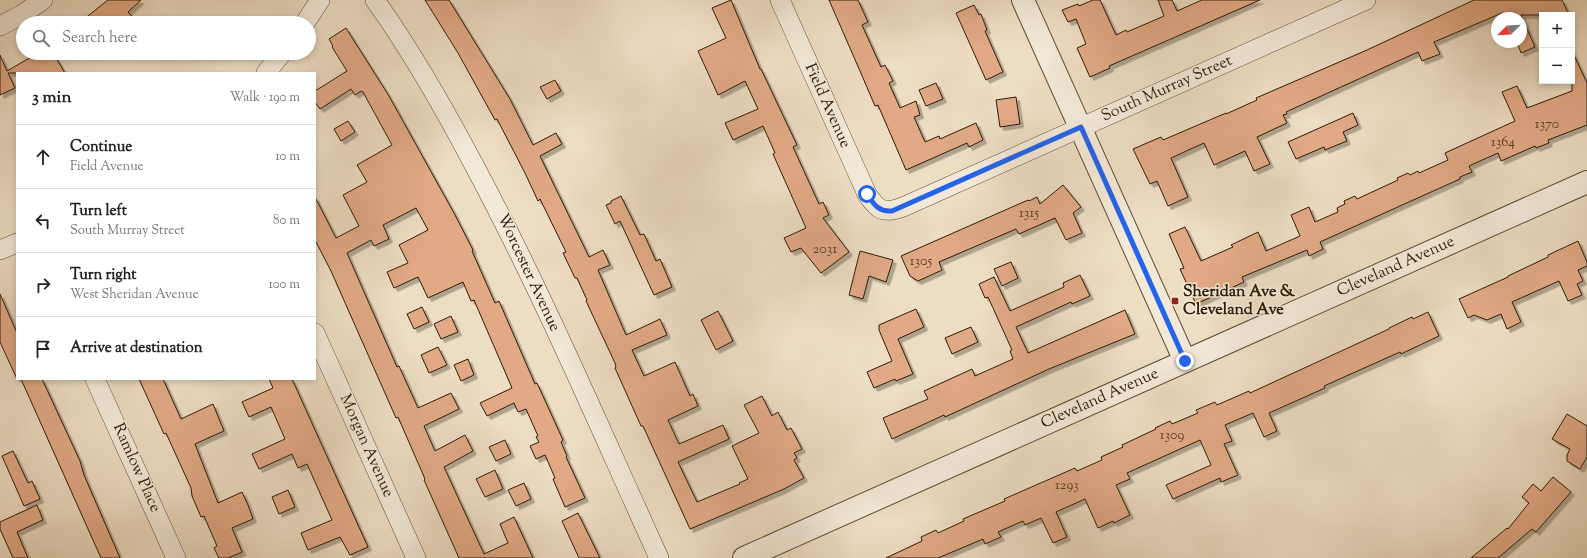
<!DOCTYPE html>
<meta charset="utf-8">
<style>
body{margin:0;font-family:"Sorts Mill Goudy",serif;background:#f6f6f6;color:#222}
.controls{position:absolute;right:12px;top:12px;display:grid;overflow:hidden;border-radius:0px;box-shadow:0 2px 6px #0003}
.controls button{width:36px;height:36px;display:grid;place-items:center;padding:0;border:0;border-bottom:1px solid #e0e0e0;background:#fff;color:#222;font:20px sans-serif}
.compass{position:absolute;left:1491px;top:12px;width:36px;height:36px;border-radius:50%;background:#fff;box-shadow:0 2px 6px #0003;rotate:246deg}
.stop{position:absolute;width:12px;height:12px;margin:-9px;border:3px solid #2563eb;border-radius:50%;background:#fff}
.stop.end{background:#2563eb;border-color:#fff;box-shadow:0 1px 4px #0008}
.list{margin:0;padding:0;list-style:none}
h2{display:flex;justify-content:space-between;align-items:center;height:52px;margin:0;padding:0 16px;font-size:17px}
h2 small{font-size:13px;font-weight:400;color:#767676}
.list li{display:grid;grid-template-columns:26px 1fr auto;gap:12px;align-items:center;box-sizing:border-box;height:64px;padding:0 16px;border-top:1px solid #e0e0e0}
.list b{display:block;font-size:15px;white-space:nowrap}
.list p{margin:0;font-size:13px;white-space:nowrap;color:#767676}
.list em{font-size:13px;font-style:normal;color:#767676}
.icon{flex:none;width:22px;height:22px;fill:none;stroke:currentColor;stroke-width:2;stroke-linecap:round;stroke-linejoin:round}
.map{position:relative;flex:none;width:1587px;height:558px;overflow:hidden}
.search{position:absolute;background:#fff;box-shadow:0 2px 6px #0003;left:16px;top:16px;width:300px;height:44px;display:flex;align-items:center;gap:10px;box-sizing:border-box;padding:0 14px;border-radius:22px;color:#767676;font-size:15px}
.panel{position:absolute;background:#fff;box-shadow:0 2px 6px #0003;left:16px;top:72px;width:300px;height:308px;border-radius:0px}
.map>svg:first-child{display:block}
.building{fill:#e1a986;stroke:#2d1c03;filter:url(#shadow)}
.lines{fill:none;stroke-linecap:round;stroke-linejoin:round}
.minor-casing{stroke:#5d4c33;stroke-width:20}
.tertiary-casing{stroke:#5d4c33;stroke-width:24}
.minor{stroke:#f3e9d8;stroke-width:19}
.tertiary{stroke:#f3e9d8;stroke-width:22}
.route{stroke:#2563eb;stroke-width:5}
.poi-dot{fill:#8f2418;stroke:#f3e9d8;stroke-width:1.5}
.labels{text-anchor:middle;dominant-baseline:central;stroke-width:3;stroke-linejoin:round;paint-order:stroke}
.number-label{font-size:14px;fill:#5a3f24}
.street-label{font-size:16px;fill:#2d1c03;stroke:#f3e9d8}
.poi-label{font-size:16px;font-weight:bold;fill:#2d1c03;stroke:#f3e9d8;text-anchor:start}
</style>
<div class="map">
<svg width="1587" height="558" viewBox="0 0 1587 558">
<defs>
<filter id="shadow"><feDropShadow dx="3.5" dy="3.5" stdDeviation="0" flood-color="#0004"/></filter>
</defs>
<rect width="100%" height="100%" fill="#edddc3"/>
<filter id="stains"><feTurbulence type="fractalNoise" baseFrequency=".005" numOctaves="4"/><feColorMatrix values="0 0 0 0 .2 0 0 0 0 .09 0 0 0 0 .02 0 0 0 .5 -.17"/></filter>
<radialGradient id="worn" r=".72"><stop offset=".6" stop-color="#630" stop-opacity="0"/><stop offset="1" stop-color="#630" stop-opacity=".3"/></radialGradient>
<!-- building -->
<path class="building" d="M108 0H141L128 12 138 23H79Z
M425 0H449L510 99 533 145 556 133 562 144 540 156 589 257 603 250 610 265 598 270 626 335 660 319 667 335 632 350 644 376 675 362 690 396 693 394 698 406 668 420 679 444 723 425 729 439 678 462 697 502 740 484 739 483 748 479 732 446 759 433 744 405 762 396 772 416 778 412 787 430 791 428 802 449 794 453 797 458 794 460 804 478 784 489 690 529 643 426H641L615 368 616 367 615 363 586 301 587 300 577 278H575L563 253 566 252 540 199 538 201 525 173 497 119 495 120 458 53Z
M731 0 760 69H761L797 145 793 147 819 204 823 202 829 215 823 218 849 252 821 273 801 248 791 252 784 238 806 228 773 154 775 153 763 126 733 140 725 123 758 109 745 81 718 95 698 51 726 38 712 8Z
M829 0H858L868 22 862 25 881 67 885 65 893 81 889 83 900 108 916 101 920 115 914 117 925 142 939 136 940 139 976 123 983 140 969 147 967 143 906 170 878 105 875 106 860 71Z
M1093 0H1100L1116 35 1126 30 1127 32 1164 16 1158 0H1172L1177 11 1202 0H1260L1109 66 1110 68 1090 77 1077 48 1086 44 1076 19 1068 22 1062 10 1078 4 1079 6Z
M1474 0H1562L1569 15H1521L1535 47 1521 53 1517 42H1521V18H1504L1502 13 1434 42 1440 54 1422 61 1418 52 1286 112 1287 114 1283 115 1287 123 1257 137 1270 164 1254 171 1245 151 1214 165 1204 143 1171 158 1188 197 1168 206 1157 181 1150 184 1133 149 1161 137 1163 140 1226 113V114L1257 100 1256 98 1367 50Z
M974 5 979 15 981 14 987 30 985 31 1003 72 986 80 956 13Z
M346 28 389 96 454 213 473 250 472 251 495 303 499 301 535 384 537 383 563 440 561 442 567 456 566 457 585 498 565 507 553 479 555 478 545 455 536 459 530 446 539 442 536 437 538 436 526 409 518 412 514 403 487 416 480 403 512 388 474 300 471 301 463 282 428 298 418 277 394 288 387 272 408 263 399 245 428 230 416 208 383 225 389 239 374 246 371 240 347 253 397 367 399 366 418 408 451 393 459 409 424 426 435 451 465 435 473 451 444 467 484 554 508 543 500 524 514 517 533 558H459L424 480 425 479 398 417 396 418 331 271 315 240V197L336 238 359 226 343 195 367 182 357 165 392 145 363 92 361 91 355 95 351 89 320 109 315 102V91L347 71 332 47 333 46 329 39Z
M1572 51 1587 83V125L1548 140 1549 143 1536 148 1535 146 1501 161 1498 153 1469 166 1472 172 1460 177V179L1320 242 1323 249 1309 256 1307 250 1242 277 1244 282 1196 304 1180 269 1184 268 1169 234 1185 227 1201 261 1233 247 1231 245 1258 232 1266 251 1300 236 1291 215 1309 207 1315 222 1338 212 1337 208 1345 204 1344 201 1355 196 1357 199 1398 180 1397 178 1408 173 1410 175 1418 171 1419 173 1448 160 1445 153 1515 121 1502 92 1517 86 1527 108 1572 91Z
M38 53H53L65 73H8L15 88 0 95V55L7 71Z
M555 80 561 91 547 99 540 87Z
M936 83 943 99 926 106 919 90Z
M1016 97 1020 124 1000 127 996 100Z
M1353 113 1358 125 1343 132 1347 141 1325 150 1324 147 1296 159 1288 142Z
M348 121 355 132 341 141 334 129Z
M1063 185 1081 207 1073 213 1082 233 1066 240 1055 218 1019 234 1016 229 939 262 942 270 918 281 910 276 901 256 1028 200 1029 201 1037 197 1040 204Z
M621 196 640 235 644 234 656 261 660 259 672 287 654 295 620 221 615 224 606 205 611 203V201Z
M1578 241 1587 262V266L1578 270 1583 281 1577 284 1582 295 1568 301 1559 281 1512 302 1521 322 1507 329 1501 314 1487 320 1474 315 1468 318 1459 299 1508 277V276L1548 257V255Z
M860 251 893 260 886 282 869 276 863 299 849 295Z
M1011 262 1018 278 1002 286 994 269Z
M1080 275 1090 296 1072 304 1071 302 1016 327 1028 353 1125 310 1135 334 1049 369 945 417 944 415 892 439 883 418 928 399 924 391 972 369 975 376 1013 359 1010 351 1012 350 988 297 985 298 979 284 994 277 1010 311 1064 287 1063 283Z
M0 294 17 333V379L0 342Z
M422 307 429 322 414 329 407 314Z
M916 309 924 327 898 339 913 374 896 381 895 379 874 388 867 372 892 361 879 330V325Z
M718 311 733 341 716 350 701 320Z
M1428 312 1439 336 1401 354 1400 352 1324 386 1325 388 1269 413 1277 431 1264 437 1253 413 1225 425 1232 441 1224 444 1238 475 1221 482 1220 478 1173 499 1166 485 1211 465 1200 440 1127 473 1130 479 1116 485 1130 515 1114 523 1113 521 1098 528 1085 499 1056 512 1067 537 1053 543 1041 518 1025 525 1023 521 998 532 1001 537 985 544 983 539 938 558H886L922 541 921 537 936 530 938 533 964 521 963 519 1005 501 1004 499 1075 468 1077 471 1102 460 1101 457 1123 447 1122 445 1156 429 1155 428 1170 421 1172 424 1198 413 1196 410 1215 402 1217 405 1249 391 1250 393 1389 329V328L1412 317 1413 319Z
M451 316 458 332 441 339 434 324Z
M971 327 978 342 952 354 945 338Z
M438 347 447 365 429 373 421 355Z
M468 359 474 375 461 381 454 365Z
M21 379H42L80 461 84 475 120 558H101Z
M139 379H163L181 419 213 404 224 431 195 444 218 503 242 492 248 505 253 519 232 528 242 552 228 558H219L214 548 217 546 204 516 201 517 192 496 191 488 166 433 164 434Z
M269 379H292L368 547 350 555 340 537 308 550 301 533 332 520 307 464 298 468 292 454 259 469 252 454 285 439 271 407 249 417 242 402 273 388Z
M1567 414 1587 426V457L1580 469 1567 461V455L1570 449 1552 439Z
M505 440 511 454 496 461 489 447Z
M13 451 28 483 32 481 40 499 24 506 2 456Z
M495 470 503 489 485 497 476 479Z
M1553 477 1571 492 1536 532 1532 529 1498 558H1471L1507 528 1508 529 1529 503 1522 497 1533 484 1541 491Z
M524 483 531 499 516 506 508 490Z
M288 490 295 507 279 514 272 497Z
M37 505 43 520 17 532 28 558H13L0 529V522Z
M578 513 600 558H579L562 521Z"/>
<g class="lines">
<defs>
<path id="minor" d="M375 0C412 52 444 108 474 165 542 292 599 426 659 558
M780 0 867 194C878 211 884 214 903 207L1366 0
M305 23 320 0
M0 26 21 15 43 0
M266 73 282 53
M0 250 17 243
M315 333 416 558
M95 379 176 558"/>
<path id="tertiary" d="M1023 0 1185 361
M744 558 1587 182"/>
</defs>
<!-- minor casing -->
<use href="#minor" class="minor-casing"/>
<!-- tertiary casing -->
<use href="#tertiary" class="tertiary-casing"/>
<!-- minor -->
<use href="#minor" class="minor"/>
<!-- tertiary -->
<use href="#tertiary" class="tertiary"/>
</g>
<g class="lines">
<!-- route -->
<path class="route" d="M867 194C874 205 879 212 892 211L1081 127 1185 361"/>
</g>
<!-- markers -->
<rect class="poi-dot" x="1171" y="297" width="8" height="8" rx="2"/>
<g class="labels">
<!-- number labels -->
<g class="number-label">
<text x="1547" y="125">1370</text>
<text x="1503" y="143">1364</text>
<text x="1029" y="214">1315</text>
<text x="825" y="250">2031</text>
<text x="921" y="262">1305</text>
<text x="1172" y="436">1309</text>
<text x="1067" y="486">1293</text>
</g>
<!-- street labels -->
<g class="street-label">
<text transform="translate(1167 89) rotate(-24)">South Murray Street</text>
<text transform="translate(827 106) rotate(66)">Field Avenue</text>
<text transform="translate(1396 267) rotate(-24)">Cleveland Avenue</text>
<text transform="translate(528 273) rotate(65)">Worcester Avenue</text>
<text transform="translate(1100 399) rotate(-24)">Cleveland Avenue</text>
<text transform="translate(366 446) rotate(66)">Morgan Avenue</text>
<text transform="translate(136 468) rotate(66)">Ramlow Place</text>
</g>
<!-- poi labels -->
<g class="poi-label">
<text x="1183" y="292">Sheridan Ave &amp;<tspan x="1183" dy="18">Cleveland Ave</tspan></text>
</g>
</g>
<rect width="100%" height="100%" filter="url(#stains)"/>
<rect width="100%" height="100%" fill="url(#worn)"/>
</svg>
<div class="controls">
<button>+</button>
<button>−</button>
</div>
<svg class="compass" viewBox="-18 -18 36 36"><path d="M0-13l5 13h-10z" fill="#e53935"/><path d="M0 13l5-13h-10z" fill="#767676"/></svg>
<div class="stop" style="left:867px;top:194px"></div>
<div class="stop end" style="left:1185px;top:361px"></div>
<div class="search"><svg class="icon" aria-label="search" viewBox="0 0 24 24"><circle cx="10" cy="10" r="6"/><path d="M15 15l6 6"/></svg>Search here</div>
<section class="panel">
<h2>3 min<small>Walk · 190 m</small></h2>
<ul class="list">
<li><svg class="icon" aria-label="ahead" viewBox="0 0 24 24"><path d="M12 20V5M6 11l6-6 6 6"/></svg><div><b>Continue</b><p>Field Avenue</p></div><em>10 m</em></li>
<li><svg class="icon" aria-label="left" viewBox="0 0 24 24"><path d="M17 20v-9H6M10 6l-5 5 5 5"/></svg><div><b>Turn left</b><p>South Murray Street</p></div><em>80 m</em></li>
<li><svg class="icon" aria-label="right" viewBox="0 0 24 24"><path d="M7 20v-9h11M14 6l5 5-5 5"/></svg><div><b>Turn right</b><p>West Sheridan Avenue</p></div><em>100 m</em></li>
<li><svg class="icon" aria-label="arrive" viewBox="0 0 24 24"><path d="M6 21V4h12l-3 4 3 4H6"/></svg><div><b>Arrive at destination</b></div></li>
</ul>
</section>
</div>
